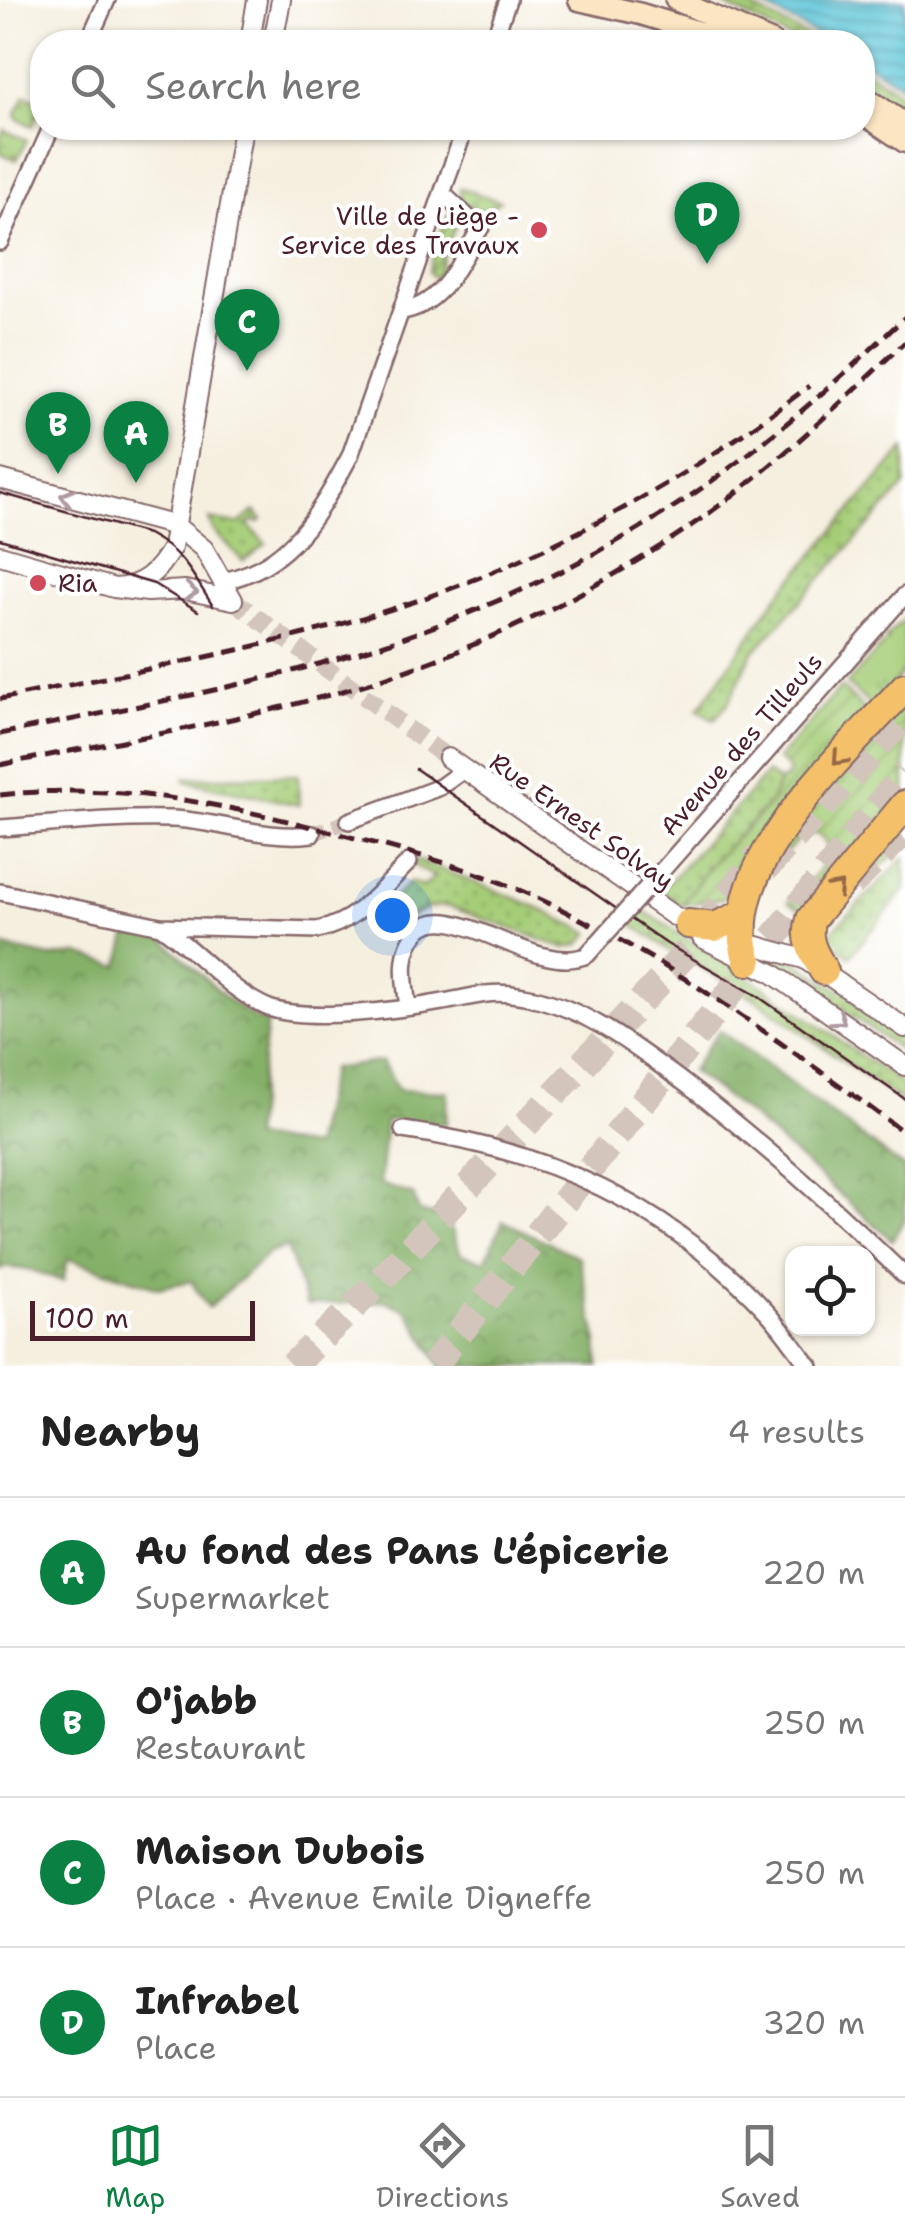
<!DOCTYPE html>
<meta charset="utf-8">
<style>
body{margin:0;font-family:"Shantell Sans",sans-serif;background:#f6f6f6;color:#222}
.controls{position:absolute;right:30px;bottom:30px;display:grid;overflow:hidden;border-radius:20px;box-shadow:0 2px 8px #0004}
.controls button{width:90px;height:90px;display:grid;place-items:center;padding:0;border:0;border-bottom:2px solid #e0e0e0;background:#fff;color:#222;font:50px sans-serif}
.scale{position:absolute;left:30px;bottom:25px;width:225px;box-sizing:border-box;padding-left:10px;border:5px solid #4a1f2b;border-top:0;font-size:28px;line-height:35px;white-space:nowrap;color:#4a1f2b;-webkit-text-stroke:8px #fff;paint-order:stroke}
.you{position:absolute;left:392px;top:915px;width:35px;height:35px;margin:-25px;border:8px solid #fff;border-radius:50%;background:#1a73e8;box-shadow:0 0 0 15px #1a73e833}
.badge{display:grid;place-items:center;width:65px;height:65px;border-radius:50%;background:#0b8043;color:#fff;font-size:32px;font-weight:700}
.pin{position:absolute;translate:-50% -82px;filter:drop-shadow(0 2px 5px #0008)}
.pin::after{content:'';position:absolute;top:52px;width:35px;height:30px;background:inherit;clip-path:polygon(0 0,100% 0,50% 100%)}
.list{margin:0;padding:0;list-style:none}
h2{display:flex;justify-content:space-between;align-items:center;height:130px;margin:0;padding:0 40px;font-size:42px}
h2 small{font-size:32px;font-weight:400;color:#767676}
.list li{display:grid;grid-template-columns:65px 1fr auto;gap:30px;align-items:center;box-sizing:border-box;height:150px;padding:0 40px;border-top:2px solid #e0e0e0}
.list b{display:block;font-size:38px;white-space:nowrap}
.list p{margin:0;font-size:32px;white-space:nowrap;color:#767676}
.list em{font-size:32px;font-style:normal;color:#767676}
.icon{flex:none;width:55px;height:55px;fill:none;stroke:currentColor;stroke-width:2;stroke-linecap:round;stroke-linejoin:round}
.map{position:relative;flex:none;width:905px;height:1366px;overflow:hidden}
.search{position:absolute;background:#fff;box-shadow:0 2px 8px #0004;left:30px;right:30px;top:30px;height:110px;display:flex;align-items:center;gap:25px;box-sizing:border-box;padding:0 35px;border-radius:40px;color:#767676;font-size:38px}
.sheet{height:730px;background:#fff}
nav{display:flex;justify-content:space-around;align-items:center;box-sizing:border-box;height:140px;border-top:2px solid #e0e0e0;background:#fff;font-size:28px;color:#767676}
nav a{display:grid;justify-items:center;gap:5px}
nav .on{color:#0b8043}
.map>svg:first-child{display:block}
.grass{fill:url(#grass-dots);stroke:#787651;stroke-width:2.5}
.forest{fill:url(#forest-crowns);stroke:#67684a;stroke-width:2.5}
.park{fill:url(#park-tufts);stroke:#787651;stroke-width:2.5}
.garden{fill:url(#garden-furrows);stroke:#787651;stroke-width:2.5}
.water{fill:url(#water-rules);stroke:#537282;stroke-width:2.5}
.lines{fill:none;stroke-linecap:round;stroke-linejoin:round}
.minor-tunnel{stroke:#d3c5bb;stroke-width:15;stroke-dasharray:15 8;stroke-linecap:butt}
.tertiary-tunnel{stroke:#d3c5bb;stroke-width:18;stroke-dasharray:18 9;stroke-linecap:butt}
.motorway-tunnel{stroke:#d3c5bb;stroke-width:28;stroke-dasharray:28 14;stroke-linecap:butt}
.minor-casing{stroke:#86686a;stroke-width:20}
.tertiary-casing{stroke:#86686a;stroke-width:22}
.secondary-casing{stroke:#86686a;stroke-width:25}
.motorway-casing{stroke:#86686a;stroke-width:32}
.minor{stroke:#fff;stroke-width:15}
.tertiary{stroke:#fff;stroke-width:18}
.secondary{stroke:#fbe6c3;stroke-width:20}
.motorway{stroke:#f4c16a;stroke-width:28}
.tram{stroke:#4a1f2b;stroke-width:2.5}
.rail{stroke:#4a1f2b;stroke-width:5;stroke-dasharray:15 8;stroke-linecap:butt}
.minor-bridge-casing{stroke:#86686a;stroke-width:20;stroke-linecap:butt}
.minor-bridge{stroke:#fff;stroke-width:15}
.oneway{stroke:#ae9aa0}
.oneway2{stroke:#966847}
.poi-dot{fill:#d1495b;stroke:#fff;stroke-width:4}
.labels{text-anchor:middle;dominant-baseline:central;stroke-width:8;stroke-linejoin:round;paint-order:stroke}
.poi-label{font-size:25px;fill:#4a1f2b;stroke:#fff;text-anchor:end}
.street-label{font-size:25px;fill:#4a1f2b;stroke:#fff}
</style>
<div class="map">
<svg width="905" height="1366" viewBox="0 0 905 1366">
<defs>
<pattern id="grass-dots" width="8" height="8" patternUnits="userSpaceOnUse" patternTransform="scale(2.5)"><rect width="8" height="8" fill="#a5cd77"/><path d="M2 2h.1M6 6h.1" fill="none" stroke="#88a662" stroke-width="1.8" stroke-linecap="round"/></pattern>
<pattern id="forest-crowns" width="20" height="18" patternUnits="userSpaceOnUse" patternTransform="scale(2.5)"><rect width="20" height="18" fill="#84b068"/><path d="M2 6a3 3 0 1 1 6 0M12 15a3 3 0 1 1 6 0" fill="none" stroke="#6e8f56"/></pattern>
<pattern id="park-tufts" width="24" height="20" patternUnits="userSpaceOnUse" patternTransform="scale(2.5)"><rect width="24" height="20" fill="#a5cd77"/><path d="M3 7l-1-3M5 7V3M7 7l1-3M15 17l-1-3M17 17v-4M19 17l1-3" fill="none" stroke="#88a662"/></pattern>
<pattern id="garden-furrows" width="10" height="10" patternUnits="userSpaceOnUse" patternTransform="scale(2.5)"><rect width="10" height="10" fill="#a5cd77"/><path d="M-1 1l2-2M0 10L10 0M9 11l2-2" fill="none" stroke="#88a662"/></pattern>
<pattern id="water-rules" width="6" height="5" patternUnits="userSpaceOnUse" patternTransform="scale(2.5)"><rect width="6" height="5" fill="#5cc5d8"/><path d="M0 2.5h6" fill="none" stroke="#4e9faf"/></pattern>
</defs>
<rect width="100%" height="100%" fill="#fff"/>
<filter id="ink" filterUnits="userSpaceOnUse"><feTurbulence type="fractalNoise" baseFrequency=".01" numOctaves="2"/><feDisplacementMap in="SourceGraphic" scale="20" xChannelSelector="R" yChannelSelector="G"/><feConvolveMatrix kernelMatrix="1 2 1 2 8 2 1 2 1" color-interpolation-filters="sRGB"/></filter>
<filter id="wash" filterUnits="userSpaceOnUse"><feTurbulence type="fractalNoise" baseFrequency=".0048" numOctaves="4" result="noise"/><feDisplacementMap in="SourceGraphic" scale="40" xChannelSelector="R" yChannelSelector="G"/><feGaussianBlur stdDeviation="2.25" result="paint"/><feColorMatrix in="noise" values="0 0 0 0 0 0 0 0 0 0 0 0 0 0 0 0 0 1.4 0 .05"/><feComposite in="paint" operator="in"/></filter>
<g filter="url(#wash)">
<rect width="100%" height="100%" fill="#f5efdf"/>
<!-- grass -->
<path class="grass" d="M715 0H737L819 42H797Z
M862 68 905 95V112L863 83Z
M25 95 42 103 33 126 17 119 16 114Z
M4 130 27 140 17 160 0 153V139Z
M905 448V486L752 654 728 704 714 720 698 710 776 598Z
M255 511 262 520 258 523 254 520 248 525 266 544 243 561 213 530 209 519 238 524Z
M767 773 779 782 771 802 709 866 681 906 661 891Z
M298 775 299 805 185 781V778Z
M905 817V844L824 921Z
M905 857V890L850 956 825 938Z
M415 859 525 902 590 933 579 945 564 948 448 906C426 906 413 911 399 929L379 913 410 882 424 887 434 877 413 865Z
M639 908 762 986 905 1086V1104L754 998 669 950 629 922Z
M757 953 792 959 905 1033V1053L795 976 763 962Z"/>
<!-- forest -->
<path class="forest" d="M130 926 157 933 225 997 254 1018 267 1021 253 1138 313 1147 331 1069 382 1061 398 1090 448 1092 446 1124 386 1120 380 1184 413 1195 419 1212 447 1218 461 1254 485 1261 503 1221 579 1257 597 1338 599 1366H441L407 1310 386 1301 307 1305 286 1247 269 1253 208 1308 191 1281 159 1288 68 1259 63 1281 31 1270 4 1267 0 1270V946L51 957 78 954 119 966Z
M719 1030 905 1169V1219L892 1240 748 1114 691 1071Z"/>
<!-- park -->
<path class="park" d="M905 619V669L873 708 847 684 887 640 885 637Z"/>
<!-- garden -->
<path class="garden" d="M460 188 500 201 483 212 465 204 460 196Z
M451 212 458 220 442 259 438 277H433L429 272 430 265 446 217Z
M841 687 868 713 736 896 681 906 709 866 771 802 779 782 788 777V769L778 759Z
M905 700V791L806 913 788 902C803 886 849 852 816 833L800 837 759 883 767 856Z"/>
<!-- water -->
<path class="water" d="M753 0H905V87L863 61 862 42H829Z"/>
</g>
<g filter="url(#ink)">
<g class="lines">
<!-- minor-tunnel -->
<path class="minor-tunnel" d="M312 834 349 821"/>
<!-- tertiary-tunnel -->
<path class="tertiary-tunnel" d="M233 600 448 758"/>
<!-- motorway-tunnel -->
<path class="motorway-tunnel" d="M765 869 905 716
M851 884 905 831
M703 928 759 855
M292 1366 377 1284 719 918
M433 1366 905 773"/>
<defs>
<path id="minor" d="M88 42 107 0
M493 42 508 0
M0 242 51 128
M401 311C445 306 462 256 483 224L471 220 443 194
M223 581C291 567 319 513 350 456L465 128
M349 821 440 787 465 769
M0 828C57 824 115 817 172 819 220 821 264 840 312 834
M652 882 905 595
M0 892 160 926 317 930C356 923 382 889 409 862
M160 926C196 949 231 993 269 1008 308 1022 400 1010 443 1002 474 997 491 989 524 996 585 1007 634 1046 683 1082 762 1142 834 1207 905 1276
M408 1006C404 980 399 952 418 931 452 895 536 978 587 955
M403 1130C548 1150 666 1204 767 1312 782 1328 795 1348 810 1366"/>
<path id="tertiary" d="M250 42 257 0
M273 42 281 0
M0 479 176 526 204 549 233 600
M0 555 114 588 148 592 185 590 233 600
M114 588C143 587 159 571 172 547L243 128
M448 758 674 916 721 936 804 959 905 1028
M702 938 772 973 905 1066"/>
<path id="secondary" d="M579 0 641 14 731 42
M676 0 772 42
M862 95 905 124
M862 113 905 142"/>
<path id="motorway" d="M688 924 715 927 743 914
M748 961C714 868 849 750 905 687
M824 971C814 955 804 939 811 919L905 805"/>
</defs>
<!-- minor casing -->
<use href="#minor" class="minor-casing"/>
<!-- tertiary casing -->
<use href="#tertiary" class="tertiary-casing"/>
<!-- secondary casing -->
<use href="#secondary" class="secondary-casing"/>
<!-- motorway casing -->
<use href="#motorway" class="motorway-casing"/>
<!-- minor -->
<use href="#minor" class="minor"/>
<!-- tertiary -->
<use href="#tertiary" class="tertiary"/>
<!-- secondary -->
<use href="#secondary" class="secondary"/>
<!-- motorway -->
<use href="#motorway" class="motorway"/>
<!-- tram -->
<path class="tram" d="M0 493 148 534C185 554 191 573 213 606
M0 539 154 584 198 611
M416 769 667 944 756 995 905 1099"/>
<!-- rail -->
<path class="rail" d="M0 699C126 673 253 651 376 614 534 566 680 485 809 386
M0 734C101 713 204 695 304 668 444 631 583 570 702 488 775 437 841 378 905 317
M0 765C106 743 214 726 318 698 459 660 594 596 712 511 781 461 843 400 905 342
M0 795C107 783 205 800 308 826 377 844 447 860 512 887 655 947 780 1042 905 1133"/>
<defs>
<path id="minor-bridge" d="M587 955 652 882"/>
</defs>
<!-- minor-bridge casing -->
<use href="#minor-bridge" class="minor-bridge-casing"/>
<!-- minor-bridge -->
<use href="#minor-bridge" class="minor-bridge"/>
</g>
<!-- one-way arrows -->
<defs><path id="oneway-chevron" d="M-2-3.5L2.5 0L-2 3.5" fill="none" stroke-width="1.6" stroke-linecap="round" stroke-linejoin="round" transform="scale(2.5)"/></defs>
<g class="oneway">
<use href="#oneway-chevron" transform="translate(67 497) rotate(-165)"/>
<use href="#oneway-chevron" transform="translate(191 592) rotate(5)"/>
<use href="#oneway-chevron" transform="translate(839 1019) rotate(35)"/>
</g>
<g class="oneway2">
<use href="#oneway-chevron" transform="translate(839 759) rotate(132)"/>
<use href="#oneway-chevron" transform="translate(837 888) rotate(-48)"/>
</g>
</g>
<!-- markers -->
<g class="poi-dot">
<circle cx="539" cy="230" r="10"/>
<circle cx="38" cy="583" r="10"/>
</g>
<g class="labels">
<!-- poi labels -->
<g class="poi-label">
<text x="519" y="216">Ville de Liège -<tspan x="519" dy="29">Service des Travaux</tspan></text>
<text x="58" y="583" text-anchor="start">Ria</text>
</g>
<!-- street labels -->
<g class="street-label">
<text transform="translate(741 744) rotate(-49)">Avenue des Tilleuls</text>
<text transform="translate(582 821) rotate(35)">Rue Ernest Solvay</text>
</g>
</g>
</svg>
<div class="controls">
<button><svg class="icon" aria-label="locate" viewBox="0 0 24 24"><circle cx="12" cy="12" r="6"/><path d="M12 2v4M12 18v4M2 12h4M18 12h4"/></svg></button>
</div>
<div class="scale">100 m</div>
<div class="you"></div>
<div class="pin badge" style="left:136px;top:483px">A</div>
<div class="pin badge" style="left:58px;top:474px">B</div>
<div class="pin badge" style="left:247px;top:371px">C</div>
<div class="pin badge" style="left:707px;top:264px">D</div>
<div class="search"><svg class="icon" aria-label="search" viewBox="0 0 24 24"><circle cx="10" cy="10" r="6"/><path d="M15 15l6 6"/></svg>Search here</div>
</div>
<section class="sheet">
<h2>Nearby<small>4 results</small></h2>
<ul class="list">
<li><span class="badge">A</span><div><b>Au fond des Pans L'épicerie</b><p>Supermarket</p></div><em>220 m</em></li>
<li><span class="badge">B</span><div><b>O'jabb</b><p>Restaurant</p></div><em>250 m</em></li>
<li><span class="badge">C</span><div><b>Maison Dubois</b><p>Place · Avenue Emile Digneffe</p></div><em>250 m</em></li>
<li><span class="badge">D</span><div><b>Infrabel</b><p>Place</p></div><em>320 m</em></li>
</ul>
</section>
<nav>
<a class="on"><svg class="icon" aria-label="map" viewBox="0 0 24 24"><path d="M3 6l6-2 6 2 6-2v14l-6 2-6-2-6 2zM9 4v14M15 6v14"/></svg>Map</a>
<a><svg class="icon" aria-label="directions" viewBox="0 0 24 24"><path d="M12 3l9 9-9 9-9-9zM9 14v-3h6M13 9l2 2-2 2"/></svg>Directions</a>
<a><svg class="icon" aria-label="saved" viewBox="0 0 24 24"><path d="M7 4h10v16l-5-4-5 4z"/></svg>Saved</a>
</nav>
